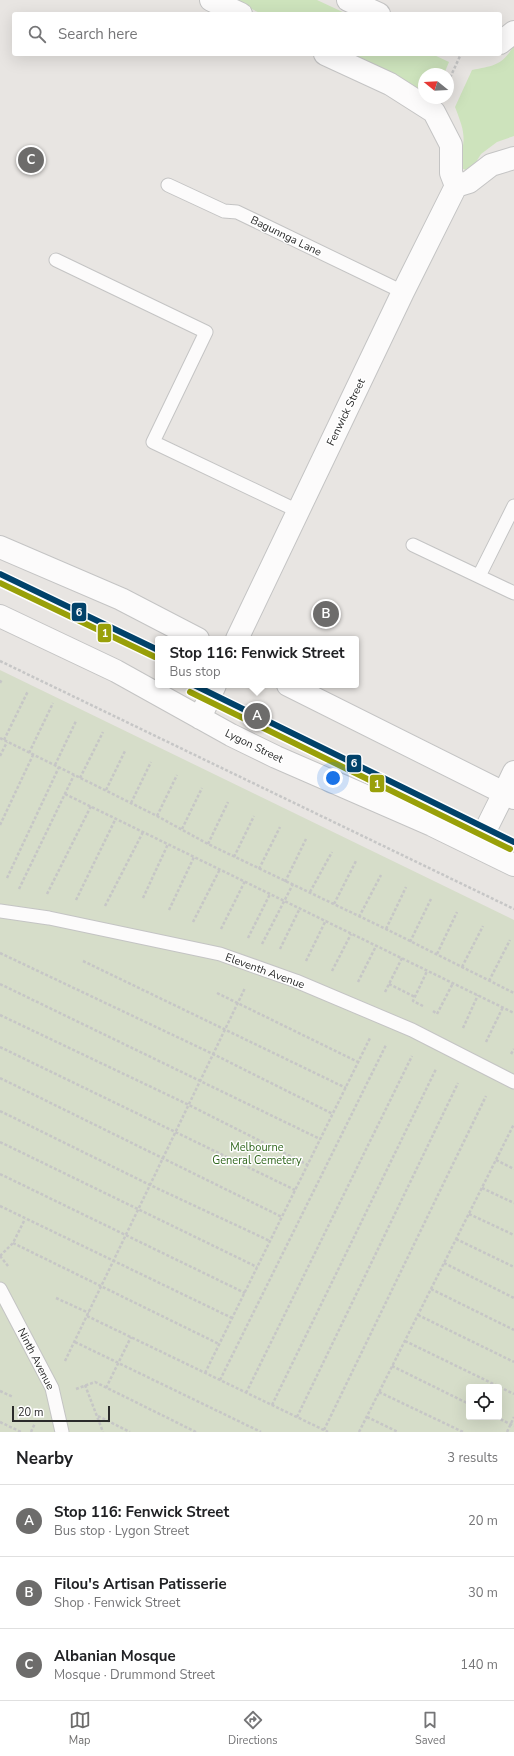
<!DOCTYPE html>
<meta charset="utf-8">
<style>
body{margin:0;font-family:"Nunito Sans",sans-serif;background:#f2f2f2;color:#202124}
.controls{position:absolute;right:12px;bottom:12px;display:grid;overflow:hidden;border-radius:4px;box-shadow:0 4px 16px #0002}
.controls button{width:36px;height:36px;display:grid;place-items:center;padding:0;border:0;border-bottom:1px solid #e0e0e0;background:#fff;color:#202124;font:20px sans-serif}
.compass{position:absolute;left:418px;top:68px;width:36px;height:36px;border-radius:50%;background:#fff;box-shadow:0 4px 16px #0002;rotate:288deg}
.scale{position:absolute;left:12px;bottom:10px;width:98px;box-sizing:border-box;padding-left:4px;border:2px solid #2b2b2b;border-top:0;font-size:11px;line-height:14px;white-space:nowrap;color:#2b2b2b;-webkit-text-stroke:3px #fff;paint-order:stroke}
.you{position:absolute;left:333px;top:778px;width:14px;height:14px;margin:-10px;border:3px solid #fff;border-radius:50%;background:#1a73e8;box-shadow:0 0 0 6px #1a73e833}
.badge{display:grid;place-items:center;width:26px;height:26px;border-radius:50%;background:#6d6c6b;color:#fff;font-size:13px;font-weight:700}
.pin{position:absolute;translate:-50% -50%;border:2px solid #fff;box-shadow:0 1px 4px #0006}
.popup{position:absolute;left:155px;top:636px;width:204px;height:52px;box-sizing:border-box;display:grid;place-content:center;border-radius:4px;background:#fff;filter:drop-shadow(0 1px 3px #0005);font-size:13px;white-space:nowrap;color:#757577}
.popup b{font-size:15px;color:#202124}
.popup::after{content:'';position:absolute;left:50%;top:100%;margin-left:-8px;border:8px solid transparent;border-top-color:#fff}
.list{margin:0;padding:0;list-style:none}
h2{display:flex;justify-content:space-between;align-items:center;height:52px;margin:0;padding:0 16px;font-size:17px}
h2 small{font-size:13px;font-weight:400;color:#757577}
.list li{display:grid;grid-template-columns:26px 1fr auto;gap:12px;align-items:center;box-sizing:border-box;height:72px;padding:0 16px;border-top:1px solid #e0e0e0}
.list b{display:block;font-size:15px;white-space:nowrap}
.list p{margin:0;font-size:13px;white-space:nowrap;color:#757577}
.list em{font-size:13px;font-style:normal;color:#757577}
.icon{flex:none;width:22px;height:22px;fill:none;stroke:currentColor;stroke-width:2;stroke-linecap:round;stroke-linejoin:round}
.map{position:relative;flex:none;width:514px;height:1432px;overflow:hidden}
.search{position:absolute;background:#fff;box-shadow:0 4px 16px #0002;left:12px;right:12px;top:12px;height:44px;display:flex;align-items:center;gap:10px;box-sizing:border-box;padding:0 14px;border-radius:4px;color:#757577;font-size:15px}
.sheet{height:268px;background:#fff}
nav{display:flex;justify-content:space-around;align-items:center;box-sizing:border-box;height:56px;border-top:1px solid #e0e0e0;background:#fff;font-size:11px;color:#757577}
nav a{display:grid;justify-items:center;gap:2px}
nav .on{color:#6d6c6b}
.map>svg:first-child{display:block}
.green{fill:#cde3bc}
.cemetery{fill:#d6ddc9;fill-rule:evenodd}
.lines{fill:none;stroke-linecap:round;stroke-linejoin:round}
.lane-casing{stroke:#c4c4c4;stroke-width:15}
.street-casing{stroke:#c4c4c4;stroke-width:24}
.secondary-casing{stroke:#c4c4c4;stroke-width:24}
.path{stroke:#c6c6c6;stroke-width:2.5;stroke-dasharray:3 2;stroke-linecap:butt}
.lane{stroke:#fcfbfb;stroke-width:13}
.street{stroke:#fcfbfb;stroke-width:22}
.secondary{stroke:#fcfbfb;stroke-width:22}
.tram-1-casing{stroke:#fff;stroke-width:9}
.tram-2-casing{stroke:#fff;stroke-width:9}
.tram-1{stroke:#01426a;stroke-width:6}
.tram-2{stroke:#99a009;stroke-width:6}
.labels{text-anchor:middle;dominant-baseline:central;stroke-width:3;stroke-linejoin:round;paint-order:stroke}
.street-label{font-size:11px;fill:#2b2b2b;stroke:#fff}
.park-label{font-size:11px;fill:#30661d;stroke:#fff}
.line-badge{stroke:#fff;stroke-width:1.5}
.badge-label{font-size:11px;text-anchor:middle;font-weight:bold;fill:#fff}
</style>
<div class="map">
<svg width="514" height="1432" viewBox="0 0 514 1432">
<rect width="100%" height="100%" fill="#e8e5e2"/>
<!-- green -->
<path class="green" d="M233 0H317L347 14H262Z
M514 45V136L497 142 481 154 470 172 457 166C467 139 465 133 455 107L472 70C494 66 503 65 514 45Z
M347 54H432L449 62 444 74H424V91Z"/>
<!-- cemetery -->
<path class="cemetery" d="M0 670 514 920V1432H0ZM469 1387H499V1417H469Z"/>
<g class="lines">
<defs>
<path id="lane" d="M168 185 224 211 237 212 403 292
M56 260 206 332 153 442 298 511
M413 545 514 593
M479 576 514 506
M0 911 49 918 220 954 296 981 412 1030 514 1082
M0 1289 52 1388 62 1432"/>
<path id="street" d="M211 0 241 14
M348 0 379 14
M500 43 514 32
M325 54 390 84 434 112 451 145V173L456 186
M456 186 469 182 491 165 514 158
M237 639 403 292 456 186
M504 793 514 772"/>
<path id="secondary" d="M0 547 121 599 198 639
M0 616 116 671 231 735 276 757 432 825 514 865
M288 685 514 798
M200 718 215 685
M477 847 504 793"/>
</defs>
<!-- lane casing -->
<use href="#lane" class="lane-casing"/>
<!-- street casing -->
<use href="#street" class="street-casing"/>
<!-- secondary casing -->
<use href="#secondary" class="secondary-casing"/>
<!-- path -->
<path class="path" d="M448 82 461 54
M0 661 514 909
M0 683 2 679
M0 738 157 816 208 844 386 929 514 993
M4 740 28 691
M29 753 53 703
M0 756 7 742
M55 765 76 721
M80 778 103 732
M106 790 125 751
M65 794 514 1013
M131 803 151 762
M157 816 177 775
M0 825 33 755
M182 829 202 788
M208 844 228 802
M234 857 254 816
M259 869 280 827
M7 878 59 767
M285 882 306 839
M19 889 74 775
M310 892 332 852
M47 894 91 806
M143 898 168 844
M76 900 116 818
M334 904 356 861
M105 906 143 832
M169 910 194 857
M359 917 381 875
M193 922 220 869
M221 929 245 881
M386 929 406 887
M248 938 270 894
M410 942 431 899
M262 944 293 884
M280 949 300 908
M0 953 213 1054 333 1114
M437 954 457 912
M83 961 346 1088
M306 961 326 920
M462 967 483 926
M332 971 351 934
M489 981 510 940
M358 982 376 946
M0 984 320 1139
M389 984 415 997
M385 992 402 958
M217 993 358 1062
M423 1006 413 1001 427 971
M433 1011 437 1014 453 983
M0 1015 189 1105 308 1165
M463 1028 478 995
M486 1042 503 1007
M0 1047 295 1190
M511 1054 514 1049
M0 1078 282 1217
M0 1111 150 1185 270 1241
M0 1142 257 1267
M496 1160 514 1169
M0 1174 245 1293
M482 1188 514 1203
M0 1206 232 1318
M469 1214 514 1235
M456 1239 514 1267
M13 1243 219 1344
M0 1256 8 1266
M0 1256 13 1243 25 1219
M444 1263 514 1298
M431 1289 514 1330
M56 1298 89 1313
M418 1315 514 1362
M87 1316 328 1432
M405 1341 514 1394
M75 1342 261 1432
M65 1361 245 988
M392 1366 469 1404
M205 1373 370 1038
M220 1380 386 1045
M85 1385 103 1432
M106 1388 131 1337
M76 1389 95 1382 196 1432
M0 1391 13 1397
M379 1392 463 1432
M246 1393 412 1056
M272 1405 436 1069
M98 1416 130 1432
M297 1417 458 1083
M367 1417 398 1432
M496 1417 514 1426
M0 1422 21 1432
M324 1430 486 1096
M31 1432 35 1423
M359 1432 514 1124
M507 1432 514 1417"/>
<!-- lane -->
<use href="#lane" class="lane"/>
<!-- street -->
<use href="#street" class="street"/>
<!-- secondary -->
<use href="#secondary" class="secondary"/>
<defs>
<path id="tram-1" d="M0 574 158 650
M194 685 514 842"/>
<path id="tram-2" d="M0 583 155 657
M190 692 510 849"/>
</defs>
<!-- tram-1 casing -->
<use href="#tram-1" class="tram-1-casing"/>
<!-- tram-2 casing -->
<use href="#tram-2" class="tram-2-casing"/>
<!-- tram-1 -->
<use href="#tram-1" class="tram-1"/>
<!-- tram-2 -->
<use href="#tram-2" class="tram-2"/>
</g>
<g class="labels">
<!-- street labels -->
<g class="street-label">
<text transform="translate(286 236) rotate(26)">Bagunnga Lane</text>
<text transform="translate(346 412) rotate(-64)">Fenwick Street</text>
<text transform="translate(254 746) rotate(26)">Lygon Street</text>
<text transform="translate(265 971) rotate(20)">Eleventh Avenue</text>
<text transform="translate(36 1359) rotate(63)">Ninth Avenue</text>
</g>
<!-- park labels -->
<g class="park-label">
<text x="257" y="1147">Melbourne<tspan x="257" dy="13">General Cemetery</tspan></text>
</g>
</g>
<g class="line-badge">
<rect x="71" y="602" width="16" height="20" rx="4" fill="#01426a"/>
<rect x="97" y="623" width="15" height="20" rx="4" fill="#99a009"/>
<rect x="346" y="754" width="16" height="19" rx="4" fill="#01426a"/>
<rect x="369" y="774" width="16" height="19" rx="4" fill="#99a009"/>
</g>
<g class="badge-label">
<text x="79" y="616">6</text>
<text x="105" y="637">1</text>
<text x="354" y="767">6</text>
<text x="377" y="788">1</text>
</g>
</svg>
<div class="controls">
<button><svg class="icon" aria-label="locate" viewBox="0 0 24 24"><circle cx="12" cy="12" r="6"/><path d="M12 2v4M12 18v4M2 12h4M18 12h4"/></svg></button>
</div>
<svg class="compass" viewBox="-18 -18 36 36"><path d="M0-13l5 13h-10z" fill="#e53935"/><path d="M0 13l5-13h-10z" fill="#757577"/></svg>
<div class="scale">20 m</div>
<div class="you"></div>
<div class="pin badge" style="left:257px;top:716px">A</div>
<div class="popup"><b>Stop 116: Fenwick Street</b>Bus stop</div>
<div class="pin badge" style="left:326px;top:614px">B</div>
<div class="pin badge" style="left:31px;top:160px">C</div>
<div class="search"><svg class="icon" aria-label="search" viewBox="0 0 24 24"><circle cx="10" cy="10" r="6"/><path d="M15 15l6 6"/></svg>Search here</div>
</div>
<section class="sheet">
<h2>Nearby<small>3 results</small></h2>
<ul class="list">
<li><span class="badge">A</span><div><b>Stop 116: Fenwick Street</b><p>Bus stop · Lygon Street</p></div><em>20 m</em></li>
<li><span class="badge">B</span><div><b>Filou's Artisan Patisserie</b><p>Shop · Fenwick Street</p></div><em>30 m</em></li>
<li><span class="badge">C</span><div><b>Albanian Mosque</b><p>Mosque · Drummond Street</p></div><em>140 m</em></li>
</ul>
</section>
<nav>
<a class="on"><svg class="icon" aria-label="map" viewBox="0 0 24 24"><path d="M3 6l6-2 6 2 6-2v14l-6 2-6-2-6 2zM9 4v14M15 6v14"/></svg>Map</a>
<a><svg class="icon" aria-label="directions" viewBox="0 0 24 24"><path d="M12 3l9 9-9 9-9-9zM9 14v-3h6M13 9l2 2-2 2"/></svg>Directions</a>
<a><svg class="icon" aria-label="saved" viewBox="0 0 24 24"><path d="M7 4h10v16l-5-4-5 4z"/></svg>Saved</a>
</nav>
